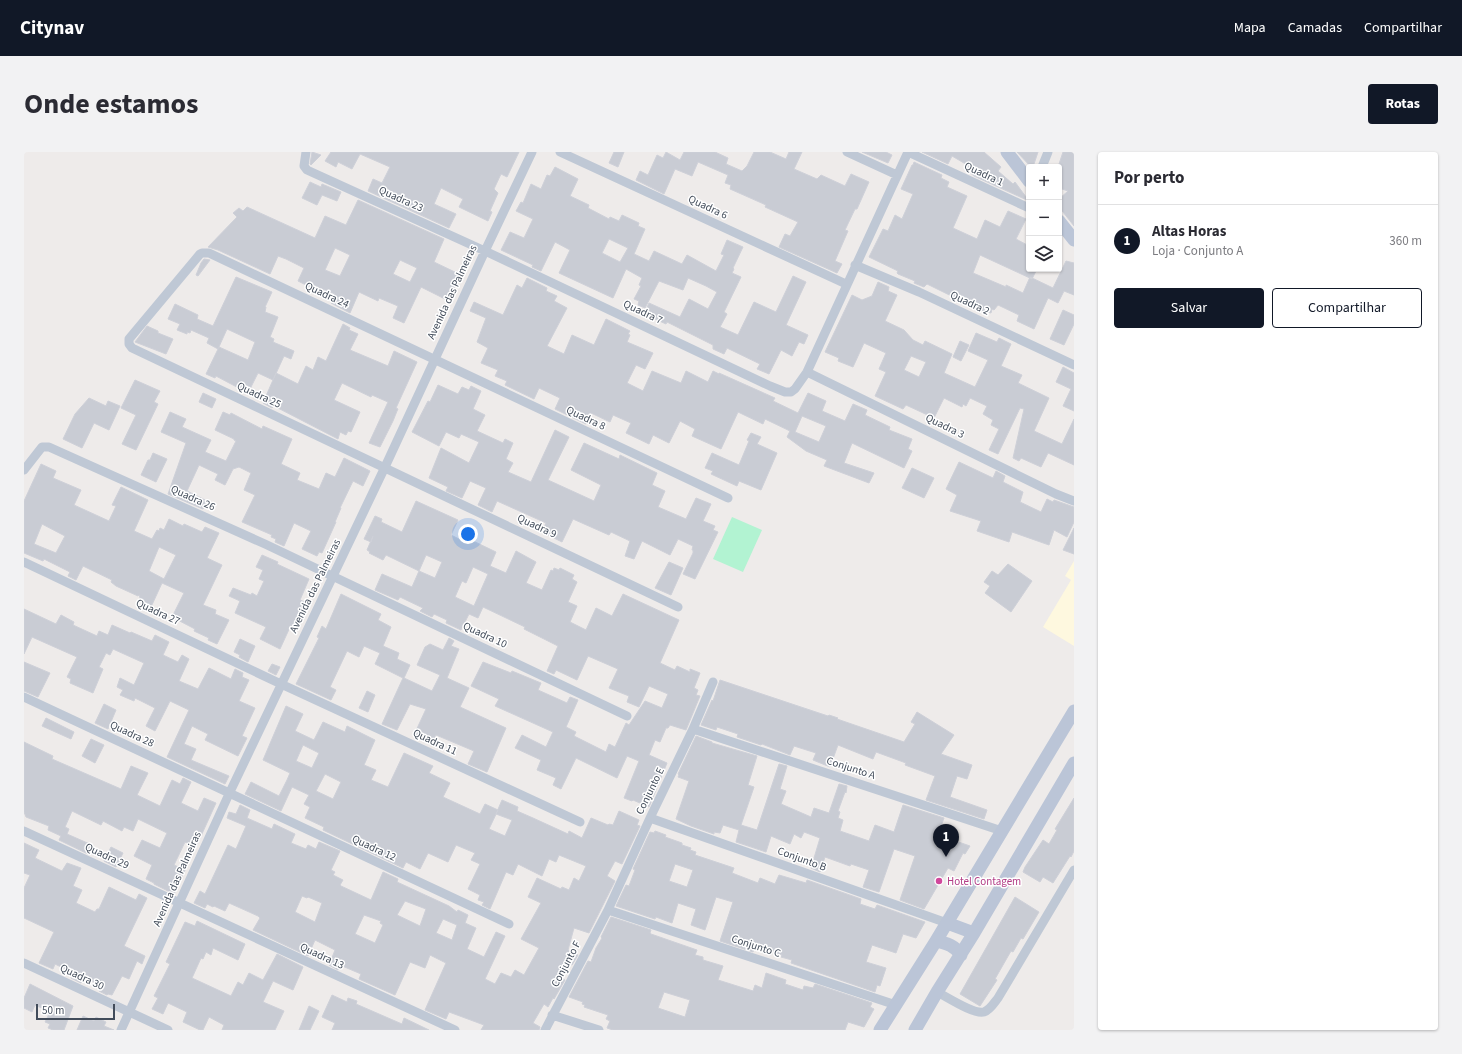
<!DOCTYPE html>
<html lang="pt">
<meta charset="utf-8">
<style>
body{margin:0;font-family:"Source Sans 3",sans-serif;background:#f2f2f3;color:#2b2b33}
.controls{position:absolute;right:12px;top:12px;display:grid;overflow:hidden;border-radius:4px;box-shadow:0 1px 3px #0004}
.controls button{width:36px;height:36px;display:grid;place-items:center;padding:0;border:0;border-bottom:1px solid #e1e1e2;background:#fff;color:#2b2b33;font:20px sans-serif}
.scale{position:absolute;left:12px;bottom:10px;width:79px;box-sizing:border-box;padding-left:4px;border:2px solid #424c5a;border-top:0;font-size:11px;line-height:14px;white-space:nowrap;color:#424c5a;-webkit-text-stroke:3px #fff;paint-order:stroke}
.you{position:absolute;left:444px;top:382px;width:14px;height:14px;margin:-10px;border:3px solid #fff;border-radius:50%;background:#1a73e8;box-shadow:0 0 0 6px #1a73e833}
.badge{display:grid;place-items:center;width:26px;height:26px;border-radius:50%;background:#111827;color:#fff;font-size:13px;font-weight:700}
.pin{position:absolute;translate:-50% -33px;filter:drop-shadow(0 1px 2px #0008)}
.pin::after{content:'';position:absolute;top:21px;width:14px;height:12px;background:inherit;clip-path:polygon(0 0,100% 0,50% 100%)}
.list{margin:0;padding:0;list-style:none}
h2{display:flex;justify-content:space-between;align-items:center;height:52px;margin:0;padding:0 16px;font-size:17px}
h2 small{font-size:13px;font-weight:400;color:#7c7c81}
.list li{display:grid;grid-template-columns:26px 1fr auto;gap:12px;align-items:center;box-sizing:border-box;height:72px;padding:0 16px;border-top:1px solid #e1e1e2}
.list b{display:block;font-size:15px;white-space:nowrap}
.list p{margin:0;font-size:13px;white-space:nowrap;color:#7c7c81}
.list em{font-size:13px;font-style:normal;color:#7c7c81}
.actions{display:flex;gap:8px;padding:12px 16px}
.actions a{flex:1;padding:9px 0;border:1px solid #111827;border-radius:4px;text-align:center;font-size:14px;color:#111827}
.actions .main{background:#111827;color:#fff}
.icon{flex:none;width:22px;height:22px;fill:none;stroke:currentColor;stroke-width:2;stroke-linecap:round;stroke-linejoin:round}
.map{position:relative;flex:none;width:1050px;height:878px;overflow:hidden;border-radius:4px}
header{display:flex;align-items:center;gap:24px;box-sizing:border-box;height:56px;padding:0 20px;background:#111827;color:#fff}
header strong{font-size:19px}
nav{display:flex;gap:22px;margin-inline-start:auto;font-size:14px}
.intro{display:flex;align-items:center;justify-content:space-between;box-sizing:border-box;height:96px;padding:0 24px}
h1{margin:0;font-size:28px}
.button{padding:10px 18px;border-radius:4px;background:#111827;color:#fff;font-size:14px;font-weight:700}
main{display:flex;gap:24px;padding:0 24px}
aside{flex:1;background:#fff;border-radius:4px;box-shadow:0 1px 3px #0004}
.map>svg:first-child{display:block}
.commercial{fill:#fef8df}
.green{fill:#b2f3d2}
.building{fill:#c9ccd4;stroke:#ced0d8;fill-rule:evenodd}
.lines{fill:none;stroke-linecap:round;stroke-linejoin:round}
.street{stroke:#bfc8d5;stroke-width:9}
.secondary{stroke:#bbc5d7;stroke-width:13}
.hotel-dot{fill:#d1479c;stroke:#fff;stroke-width:1.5}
.labels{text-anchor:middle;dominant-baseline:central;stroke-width:3;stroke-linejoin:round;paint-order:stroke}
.street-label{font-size:11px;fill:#424c5a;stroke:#fff}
.hotel-label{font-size:11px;fill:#b23c85;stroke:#fff;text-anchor:start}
</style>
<header>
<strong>Citynav</strong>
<nav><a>Mapa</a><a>Camadas</a><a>Compartilhar</a></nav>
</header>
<div class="intro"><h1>Onde estamos</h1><a class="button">Rotas</a></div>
<main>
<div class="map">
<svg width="1050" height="878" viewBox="0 0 1050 878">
<rect width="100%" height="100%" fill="#eeebea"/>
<!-- commercial -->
<path class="commercial" d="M1050 409V494L1019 475 1047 428 1041 424Z"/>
<!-- green -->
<path class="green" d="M708 365 738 378 719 420 689 407Z"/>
<!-- building -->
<path class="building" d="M288 0 297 3 287 13 286 12Z
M307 0H495L483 25 477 22 470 37 474 41 466 59 468 60 464 69 435 55 439 47 417 36 410 52 432 62 425 76 344 39 349 27 358 31 366 15 336 2 328 17 314 10 312 15 301 9Z
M590 0H600L594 15 585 11Z
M642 0 656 8 660 0H691L704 6 702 12 718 19 723 14 730 0H746L762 7 765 0H778L770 17 793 27 797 23 821 34 827 22 845 30 833 57H831L821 78 824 79 811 109 818 112 813 121 755 95 761 82 766 84 774 70 741 55 742 53 706 37 707 33 701 31 704 23 674 10 668 24 651 17 640 42 612 28 616 19 624 23 633 3 639 6Z
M838 0H862L868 3 864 11Z
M898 0H960L977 15 974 19 989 32 991 30 1005 49 950 24 943 18 945 14 928 4 924 12Z
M993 0H1014L1009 15H1007Z
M1039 0H1050V74L1035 55V47L1044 39 1035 36V12Z
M890 10 918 23 917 26 925 30 923 35 943 44 929 76 953 87 961 68 976 75 984 59 1002 67 992 87 1005 94V117H1013L1008 127 956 103 949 121 982 135V133L999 141 1006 125 1029 136 1042 109 1050 111V143L1040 139 1034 151 1024 146 1010 177 993 169 995 163 974 153 970 158 968 157 967 161 960 159V160L903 132 900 135 890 131 891 129 874 122 873 121 874 119 845 105 859 77 864 79 871 63 878 67 889 42 877 37 888 13H889Z
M531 15 554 27 546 44 565 53 564 56 585 67 586 65 595 69 598 63 615 71 614 74 621 77 610 102 625 109 630 99 658 112 663 103 692 119 700 103 697 102 703 88 719 95 709 116 710 117 708 121 717 125 700 160 703 162 696 175 714 183 730 150 752 160 769 124 782 130 762 173 784 183 780 192 775 190 768 204 757 198 745 222 733 217 736 212 703 196 700 202 689 197V193L643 170 642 172 620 162 625 151 656 165 665 147 684 157 693 140 682 134 664 126 659 138 635 129 621 156 614 153 615 149 610 147 617 134 615 133 618 126 602 117 589 146 535 121 546 98 531 90 517 119 508 115 509 113 477 98 486 80 500 86 509 67 492 59 497 50 499 51 507 32 517 37 523 23 526 24ZM585 87 604 96 596 110 578 101Z
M286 30 297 35 298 32 317 40 313 49 298 43 293 53 278 46Z
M334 48 420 87 410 110 435 122 425 149 397 135 380 171 369 166 374 154 355 146 354 149 335 140 326 161 307 151 311 142 293 135 290 137 274 129 280 116 262 107 254 104 246 122 194 98 184 95 213 65 209 61 215 56 219 59 223 55 291 86 301 64 322 73ZM311 96 326 103 316 124 301 118ZM376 108 393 116 386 130 369 122Z
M180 107 186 108 174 124 172 123 177 111Z
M212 125 248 140 241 155H242L241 160 254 165 246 185 250 187 249 190 270 199 267 207 260 204 249 228 234 221 224 241 192 224 191 226 182 222 195 195 224 208 231 190 203 177 194 197 183 191 185 186 167 178 166 181 163 180V182L153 178 156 172 144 167 151 152 174 163 173 167 189 174Z
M503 126 523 136 522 139 533 144 530 149 543 156 523 194 540 202 548 183 570 193 582 167 606 179 604 182 606 183 603 190 629 201 621 217 612 213 603 231 619 239 628 219 657 231 662 219 684 230 689 219 695 222V221L751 246 749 249 774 261 784 241 802 249 798 259 821 269 829 252 843 258 841 263 866 275 865 278 888 287 884 297 888 299 880 316 828 291 820 311 850 321 845 331 800 314 803 308 782 299 763 285 766 279 741 267 739 272 714 260 697 297 668 284 671 277 656 269 645 291 629 283 625 292 602 281 607 271 589 263 586 270 567 261 562 272 531 257 536 246 515 236 510 247 481 233 483 229 471 224 474 218 457 211 464 196 453 190 462 166 446 159 450 150 479 163 493 133 498 136ZM778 264 802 274 795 290 771 280Z
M854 130 865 135 864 139 873 143 861 169 880 178 889 188 899 193 901 189 928 202 920 221 951 235 964 208 944 199 952 181 973 190 975 186 987 192 977 214 998 223 994 231 1025 246 1010 279 1038 292 1050 267V313L1024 301 1017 315 997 306 995 309 989 306 1000 257 996 256 974 302 965 298 975 277 967 273 969 268 959 262 963 254 946 246 942 254 939 252 938 255 920 246 910 266 882 253 879 257 851 244 862 220 855 217 862 201 840 191 829 215 814 209 815 206 801 200 828 143 838 148 848 144ZM887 204 902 210 895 225 880 218Z
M1039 158 1050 163V172L1040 193 1026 187Z
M319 172 326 176 325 178 334 182 326 198 364 214 370 199 393 210 372 256 374 257 373 259 369 269 356 295 345 291 364 250 348 243 347 245 318 231 310 248 336 260 327 280 324 279 322 283 316 280 314 287 250 254 248 256 239 251 252 221 274 232 282 214 289 218 294 205 302 209Z
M123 174 134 179V181L149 187 142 202 111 190Z
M936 189 945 193 937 209 929 205Z
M1039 215 1050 221V259L1039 254 1047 237 1032 230Z
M111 228 136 239 130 250 134 252 112 298 98 292 112 263 97 256Z
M414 233 434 242 438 235 445 238 447 234 457 239 449 257 461 263 453 279 479 291 481 287 489 291 482 307 489 311 484 320 507 330 531 278 545 285 524 328 570 349 577 333 547 318 560 291 595 307 596 303 633 321 628 333 641 339 634 355 662 367 672 346 687 352 679 369 691 374 689 378 694 380 671 427 659 422 669 401V398H668L669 394 654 387 646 403 618 389 610 407 601 404 606 389 587 380 585 383 549 367 538 390 518 380 522 371 473 349 468 360 454 353 462 336 446 329 438 346 422 339 424 335 405 326 417 296 445 311 455 290 437 282 435 286 422 280 415 294 388 280 404 249 406 250Z
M179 241 192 247 188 256 175 250Z
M65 246 82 254 84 249 96 254 85 278 70 271 58 296 39 287 51 262Z
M146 260 162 267 158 275 187 288 181 300 202 309 212 289 210 288V287L191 278 199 260 206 263 207 261 238 277 239 274 268 287 257 312 276 321 273 328 295 337 302 321 311 325 320 306 346 319 339 334 329 329 316 356H317L311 370H312L298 401 295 400 293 404 278 397 287 379 270 371 260 394 251 390 252 387 247 385 248 383 218 370 231 343 220 338 227 321 215 315 209 317 201 333 191 328 194 322 175 313 163 339 183 349 179 357 144 342 162 291 137 280Z
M727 281 737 285 733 292 753 301 737 338 715 329 713 334 687 322 689 319 681 316 688 301 715 313 725 289 723 288Z
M129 301 143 307 132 330 117 323 124 308H126Z
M935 310 969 326 972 319 981 324 979 330 999 340 996 350 1017 360 1023 347 1029 350 1030 348 1050 355V370L1043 385 1030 378 1025 393 988 380 985 390 953 379 957 369 926 359 933 343 922 337Z
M17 312 32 319 29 326 57 338 50 353 85 369 92 354 88 353 97 335 124 348 110 379 128 387 133 378 135 379 136 376 140 378 145 367 159 374 160 372 178 380 181 375 195 381 183 406 198 413 179 453 192 458 191 462 205 468 193 492 184 488 185 486 170 479 171 477 148 465 160 441 138 431 127 455 120 458 115 443 114 444 92 434 87 430 88 428 59 414 52 428 44 424 46 420 20 407 19 409 0 401V349ZM18 372 41 384 32 401 10 392ZM135 395 152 403 140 427 125 419Z
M888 316 910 326 900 346 878 336Z
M392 349 434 368 427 383 443 391 445 387 472 400 466 414 482 421 492 399 512 410 502 431 518 438 527 418 529 419 530 416 535 418 536 416 550 423 548 427 553 430 544 450 553 454 546 470 562 478 572 456 588 464 599 442 655 468 636 511 651 518 653 514 666 520V517L676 521 670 536 674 538 672 543 676 544 662 578 646 573 644 576H642L636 590 631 588 625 603 643 611 625 655 609 648 608 649 600 646 615 609 603 604 593 626 552 606 537 637 529 633 532 626 513 618 517 608 491 596 498 583 522 595 529 580 471 554 475 547 447 534 459 510 487 521 488 519 517 531 514 538 543 551 546 545 554 548 542 575 552 580 550 584 582 600 585 592 591 595 602 571 605 573 621 549 638 556 644 542 625 534 615 555 603 550 605 544 585 536 594 517 564 504 553 528 532 518 530 522 523 519 534 494 500 477 501 475 459 455 454 466 445 462 437 478 422 471 423 468 410 462 408 465 396 459 399 456 376 445 374 448 351 438 358 422 388 435 395 419 411 426 418 410 402 403 395 419 362 403 359 408 345 401 346 400 343 398 349 384 347 390 340 387 351 364 358 367 357 370 378 380ZM449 415 464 422 450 454 431 445 438 429 442 431Z
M1050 376V402L1039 398Z
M238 403 254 410 253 412 285 427 276 448 285 452 274 476 267 473 256 497 236 487 242 475 211 461 216 449 205 444 209 436 227 443 228 441 233 444 240 429 235 427 239 418 232 415Z
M645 410 659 416 647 443 631 436Z
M984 412 1008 429 987 460 961 441 966 434 960 430 968 419 974 423Z
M317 442 357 462 354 468 367 475 359 494 375 501 373 507 386 513 380 526 408 539 416 523 393 513 401 495 406 492 419 498 425 486 430 489 427 494 435 497 423 526 445 536 436 555 482 576 463 620 444 612 450 599 412 583 408 591 390 583 402 557 386 552 373 578 358 572 379 526 351 512 356 501 340 494 335 505 323 499 306 535 312 538 307 548 272 532 295 486 293 485 298 474 302 477Z
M0 457 32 472 37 463 50 470 49 473 73 484 75 479 84 483 88 473 106 481 107 480 128 489 131 483 145 490 139 503 154 510 158 503 165 507 155 529 174 537 185 516 207 527 211 517 219 521 218 525 225 528 215 549 231 556 218 584 223 586 214 604 181 588 184 582 168 574 160 592 172 597 167 608 205 624 201 632 143 605 165 558 146 549 131 579 122 574 131 556 111 546 110 549 96 543 99 538 93 535 96 526 110 533 120 511 89 497 86 503 82 501 75 515 79 517 69 541 46 531 47 527 43 525 53 505 8 485 0 502Z
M216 487 231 494 224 510 215 505 216 503 210 500Z
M0 510 26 521 14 545 0 539Z
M248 512 256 515 252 523 244 519Z
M696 528 804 564 805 563 814 566 813 567 880 590 891 572 887 570 893 560 930 583 917 602 948 613 943 627 933 624 926 645 963 658 960 667 902 648 911 624 881 613 882 611 852 600 849 607 814 593 806 615 789 608 792 601 770 594 766 603 738 592 737 593 713 585 714 582 693 575 692 578 677 573 688 548 689 549Z
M343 539 351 543 344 560 335 556Z
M80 552 92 558 84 577 71 571Z
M262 554 279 562 271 579 290 588 299 570 321 580 323 574 351 588 340 613 352 618 347 628 364 635 380 601 409 614 405 621 426 631 419 645 456 662 461 652 474 658 465 677 481 684 488 668 472 662 478 648 494 655 493 659 509 666 544 682 545 679 558 686 567 666 584 673 585 672 589 673 595 659 615 668 613 673 616 674 598 712 591 709 583 724 591 729 565 781 550 776 544 798 554 803 548 813 543 810 535 824 541 828 530 847 529 846 524 855 520 852 509 871 516 875 515 878H457L460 873 425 860 422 867 401 858 422 811 406 803 401 816 386 810 371 843 335 827 337 822 316 813 314 818 305 813 311 798 291 788 284 804 229 778 236 766 234 764 205 751 201 759 190 754 189 755 183 752 181 756 170 751 176 739 181 742 204 693 212 697 222 674 203 666 205 660 212 662 216 653 226 658 223 666 248 677 250 672 271 682 267 691 282 697 284 693 292 697 295 690 316 699 307 718 311 720 309 723 319 728 316 733 317 734 347 748 359 720 374 727 373 730 425 754 433 760 434 758 444 763 441 771 452 776 443 797 460 805 472 780 481 784 461 827 471 832 477 821 487 825 491 818 500 823 515 796 497 787 517 751 504 745 513 726 537 737 538 735 545 738 550 726 555 729 562 714 535 703 532 710 525 707 518 724 494 712 489 723 482 720 466 757 458 753 460 750 454 748 456 743 444 737 456 712 447 708 451 701 432 693 424 710 404 701 396 717 382 710 379 716 299 678 300 675 281 666 286 655 280 652 285 643 268 635 257 659 221 642 227 630 255 644 263 628 266 621 239 608ZM279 593 295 601 288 616 272 609ZM301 622 317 630 309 647 292 639ZM278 744 283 746 284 745 298 751 291 770 271 760ZM381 749 402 757 396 774 373 763ZM340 763 357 769 356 771 359 773 351 791 331 782ZM419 767 433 773 428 788 412 781Z
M22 566 50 580 47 587 18 574Z
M672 584 688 590V591L733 604 724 633 730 635 717 673 733 678 755 612 763 614 756 637 762 639 757 652 787 665 790 656 805 661 815 632 823 634 822 641 821 640 814 659 816 660 814 666 819 668 816 679 845 689 851 673 870 680 879 653 920 666 916 677 928 681 926 687 946 694 941 702 939 701 930 719 924 716 900 757 876 748 891 704 870 697 855 740 839 735 845 718 827 712 826 714 801 705 796 720 787 716 796 686 780 680 777 686 770 682 766 692 747 684 742 700 712 690 715 678 699 673 696 681 690 680V682L667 674 652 667 665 629 654 625 655 623 654 622Z
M67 587 80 593 71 611 58 604Z
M0 590 29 604 28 607 97 637 107 614 124 621 113 643 136 654 148 628 156 632 159 626 167 630 157 651 174 659 180 646 192 651 172 695 161 690 150 713 161 718 150 742 130 732V731L122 727 128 713 110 704 118 688 136 696 143 681 114 667 109 679 100 675 98 679 79 669 77 673 48 659 41 675 45 677 43 682 68 693 64 702 35 688 37 684 24 678 25 674 2 665 0 660Z
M1050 646V699L1047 705 1046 704 1029 731 1019 725 1016 730 999 720 1001 715 1019 688 1025 692 1033 678 1031 677Z
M631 679 642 683 641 685 658 691V693L667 696 666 698 672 700 671 703 710 716 708 721 734 731 736 726 751 732 755 723 782 731 783 728 837 747 836 752 851 757 853 753 901 770 892 786 879 782 872 801 848 793 842 810 862 816 856 834 853 833 851 840 767 811 768 808 757 805 758 803 740 796 739 800 730 797 729 800 696 789 709 750 692 745 681 778 667 773 672 757 654 751 648 771 632 765 631 767 592 754 602 733 605 734 611 718 609 717 626 680 630 681ZM651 712 669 718 663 735 645 729Z
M0 691 15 698 11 706 38 719 43 711 57 716 49 734 58 738 52 751 71 760 73 757H75L85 735 112 748 115 742 123 746 100 794 121 804 118 812 113 809 105 827 98 824 88 843 84 842 83 843 75 839 77 836 74 834V833L60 824 57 831 47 826 49 821 31 812 29 817 15 811 30 780 0 766V736L6 723 0 721Z
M87 695 99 701 92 715 80 709Z
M991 745 1015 760 999 787 997 786 989 800 987 799 971 827 973 828 956 854 936 842Z
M587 765 627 778 626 781 627 782 673 798 671 803 679 805V808L699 814 694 828 729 839 731 833 738 836 742 821 762 828 761 832 779 838 780 834 789 836 791 832 848 851 846 855 850 857 840 875 824 870 821 878H589L583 876 586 869 582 867 584 863 560 855 561 853 558 852 559 850 545 845 564 809 567 810 572 796 578 786 577 785ZM640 840 666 848 661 865 634 856Z
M173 769 221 792 214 808 189 796 187 803 182 800 179 807 177 806 168 826 207 844 214 830 219 833 225 821 239 828 253 802 279 815 269 838 249 829 239 850 260 859 251 878H198L200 873 185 865 179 878H176L159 870 163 860 144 851 139 862 128 857 134 846 130 844 146 812 142 810 161 770 171 774Z
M6 832 49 854 40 878H29L24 876 26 872 21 870 26 860 11 853 8 860 0 856V846Z
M308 843 323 850 324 846 333 849 332 852 378 872 380 866 405 878H308L311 871 298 865Z
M285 854 295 859 286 878H275Z
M59 864 70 869 72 865 82 870 80 874 90 878H53Z"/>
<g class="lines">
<!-- street -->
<path class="street" d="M282 0 280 14 283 18 461 99 746 234 761 240H767L771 237 783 220 884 0
M536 0 822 132
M823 0 873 23
M884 0 1005 56
M1018 15 1024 0
M831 113 895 140 1050 213
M783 220 1032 342 1050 349
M0 318 18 295H25L241 392 603 564
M0 410 257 532 556 670
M654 455 108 196 105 192V187L176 102 178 101H185L704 346
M0 545 485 772
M669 577 978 679
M626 666 923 771
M0 679 431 878
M584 758 872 853
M0 811 144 878
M913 840C923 845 950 863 960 860 966 858 970 851 974 846L1050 718
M528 863 575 878
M97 878 205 642 361 315 461 99 508 0
M521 878 584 758 626 666 669 577 689 530"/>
<!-- secondary -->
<path class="secondary" d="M983 0 1005 29
M1035 69 1050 88
M923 771 950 781
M912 789C923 791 931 794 937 803
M856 878 912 789 1050 559
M891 878 913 840 950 781 1050 611"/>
</g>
<!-- markers -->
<circle class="hotel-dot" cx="915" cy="729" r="4"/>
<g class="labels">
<!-- street labels -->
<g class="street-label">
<text transform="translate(960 22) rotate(25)">Quadra 1</text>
<text transform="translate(377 47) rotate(24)">Quadra 23</text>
<text transform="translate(684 55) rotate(25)">Quadra 6</text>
<text transform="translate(428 140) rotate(-65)">Avenida das Palmeiras</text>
<text transform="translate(303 143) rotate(25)">Quadra 24</text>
<text transform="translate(946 151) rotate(25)">Quadra 2</text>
<text transform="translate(619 160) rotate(25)">Quadra 7</text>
<text transform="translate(235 243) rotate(25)">Quadra 25</text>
<text transform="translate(562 266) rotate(25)">Quadra 8</text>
<text transform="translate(921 274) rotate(26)">Quadra 3</text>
<text transform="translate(169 346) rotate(24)">Quadra 26</text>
<text transform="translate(513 374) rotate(25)">Quadra 9</text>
<text transform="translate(291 434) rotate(-64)">Avenida das Palmeiras</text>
<text transform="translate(134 460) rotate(25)">Quadra 27</text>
<text transform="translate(461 483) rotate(25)">Quadra 10</text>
<text transform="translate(108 582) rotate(25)">Quadra 28</text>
<text transform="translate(411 590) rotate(25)">Quadra 11</text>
<text transform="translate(827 616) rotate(18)">Conjunto A</text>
<text transform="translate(626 639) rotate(-64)">Conjunto E</text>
<text transform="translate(350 696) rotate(25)">Quadra 12</text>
<text transform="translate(83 704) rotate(25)">Quadra 29</text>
<text transform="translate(778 707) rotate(20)">Conjunto B</text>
<text transform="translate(153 727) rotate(-66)">Avenida das Palmeiras</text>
<text transform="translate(732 794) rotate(18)">Conjunto C</text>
<text transform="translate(298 804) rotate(25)">Quadra 13</text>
<text transform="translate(542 812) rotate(-62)">Conjunto F</text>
<text transform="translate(58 825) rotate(25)">Quadra 30</text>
</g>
<!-- hotel labels -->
<g class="hotel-label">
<text x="923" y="729">Hotel Contagem</text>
</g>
</g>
</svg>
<div class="controls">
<button>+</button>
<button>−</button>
<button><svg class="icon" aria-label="layers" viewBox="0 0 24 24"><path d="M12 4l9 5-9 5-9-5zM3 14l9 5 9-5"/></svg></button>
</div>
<div class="scale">50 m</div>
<div class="you"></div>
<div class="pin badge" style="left:922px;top:705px">1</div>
</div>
<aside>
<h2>Por perto<small></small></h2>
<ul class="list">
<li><span class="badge">1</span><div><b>Altas Horas</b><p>Loja · Conjunto A</p></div><em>360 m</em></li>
</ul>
<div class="actions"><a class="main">Salvar</a><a>Compartilhar</a></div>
</aside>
</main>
